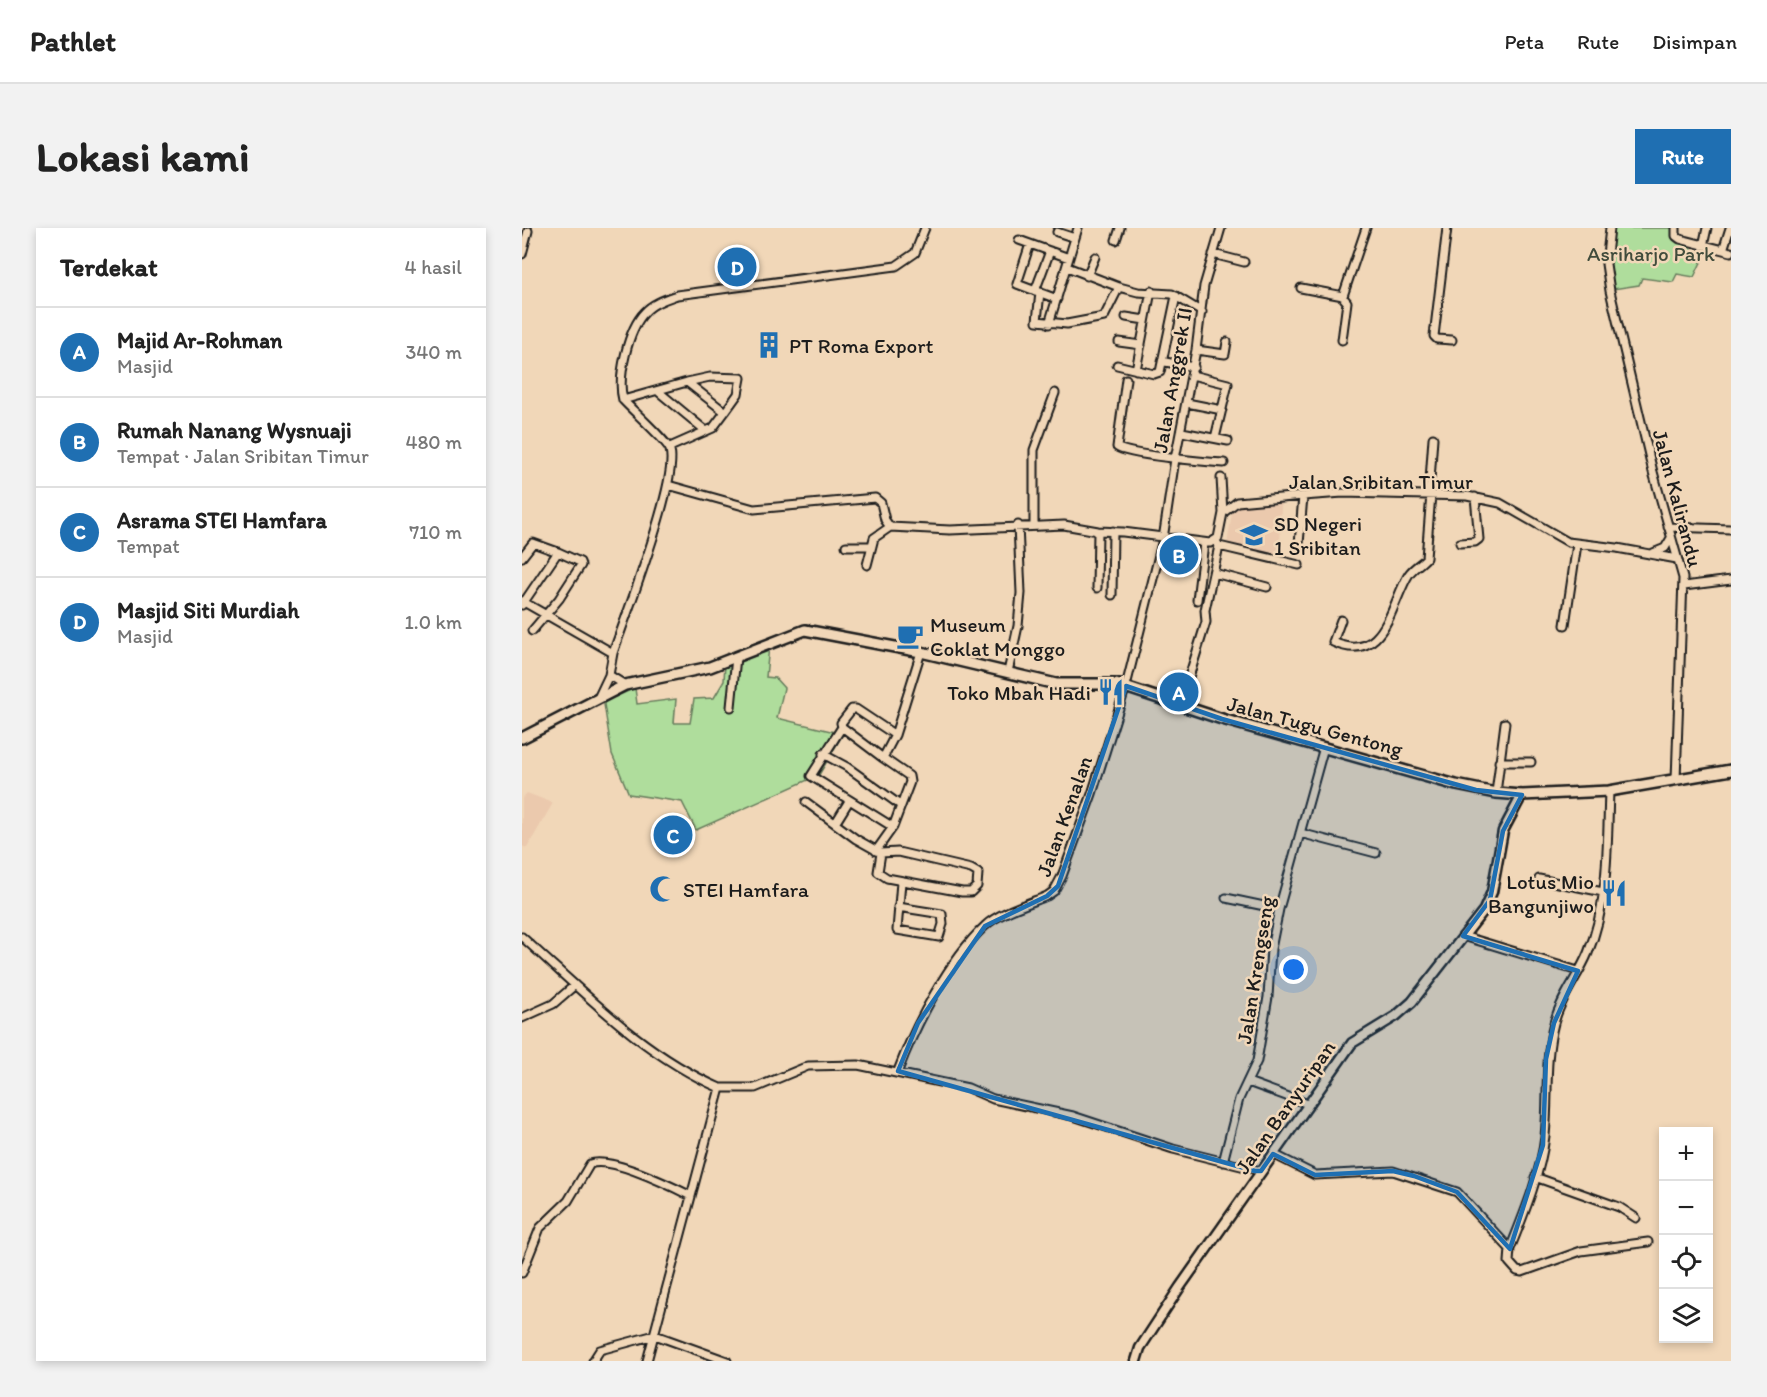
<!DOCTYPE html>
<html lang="id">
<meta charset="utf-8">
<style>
body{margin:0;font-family:Itim,sans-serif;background:#f2f2f2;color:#222}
.controls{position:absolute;right:18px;bottom:18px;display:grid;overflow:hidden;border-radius:0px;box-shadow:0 3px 9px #0003}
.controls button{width:54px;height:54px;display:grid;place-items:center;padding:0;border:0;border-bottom:2px solid #e0e0e0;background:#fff;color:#222;font:30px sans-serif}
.you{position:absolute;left:772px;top:742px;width:21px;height:21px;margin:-15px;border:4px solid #fff;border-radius:50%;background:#1a73e8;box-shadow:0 0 0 9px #1a73e833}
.badge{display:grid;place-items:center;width:39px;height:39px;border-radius:50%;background:#1f6fb2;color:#fff;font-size:20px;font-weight:700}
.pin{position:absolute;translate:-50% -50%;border:3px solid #fff;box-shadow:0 2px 6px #0006}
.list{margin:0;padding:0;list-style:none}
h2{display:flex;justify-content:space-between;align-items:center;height:78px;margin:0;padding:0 24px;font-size:26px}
h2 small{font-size:20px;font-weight:400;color:#767676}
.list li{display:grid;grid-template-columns:39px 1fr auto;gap:18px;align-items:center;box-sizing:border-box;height:90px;padding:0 24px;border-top:2px solid #e0e0e0}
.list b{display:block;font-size:22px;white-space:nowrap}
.list p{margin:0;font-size:20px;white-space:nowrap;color:#767676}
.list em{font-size:20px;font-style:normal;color:#767676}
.icon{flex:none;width:33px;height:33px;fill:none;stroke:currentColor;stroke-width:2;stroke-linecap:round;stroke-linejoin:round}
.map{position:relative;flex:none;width:1209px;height:1133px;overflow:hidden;border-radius:0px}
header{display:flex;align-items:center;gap:36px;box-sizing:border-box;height:84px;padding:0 30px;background:#fff;border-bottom:2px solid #e0e0e0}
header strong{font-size:28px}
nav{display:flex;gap:33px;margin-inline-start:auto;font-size:21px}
.intro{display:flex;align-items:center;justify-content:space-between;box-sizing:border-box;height:144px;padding:0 36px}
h1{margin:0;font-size:42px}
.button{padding:15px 27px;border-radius:0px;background:#1f6fb2;color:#fff;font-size:21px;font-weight:700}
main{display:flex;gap:36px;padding:0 36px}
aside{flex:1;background:#fff;border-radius:0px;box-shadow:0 3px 9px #0003}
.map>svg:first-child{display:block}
.built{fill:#ebc9ad}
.green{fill:#afdd9c;stroke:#667c5c;stroke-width:1.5}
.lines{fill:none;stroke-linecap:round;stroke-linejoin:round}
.minor-casing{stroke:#1c1c1c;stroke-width:11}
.tertiary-casing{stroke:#1c1c1c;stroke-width:13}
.secondary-casing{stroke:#1c1c1c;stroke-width:14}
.minor{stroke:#f1d7b8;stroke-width:7}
.tertiary{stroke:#f1d7b8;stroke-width:8}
.secondary{stroke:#f1d7b8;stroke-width:9}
.marked{fill:#1f6fb2;fill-opacity:0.2;stroke:#1f6fb2;stroke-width:4.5;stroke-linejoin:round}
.labels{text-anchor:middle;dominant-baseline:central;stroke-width:5;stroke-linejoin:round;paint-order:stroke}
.park-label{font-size:21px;fill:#414c3c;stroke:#f1d7b8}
.poi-label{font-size:21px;fill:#1c1c1c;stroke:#f1d7b8;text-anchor:start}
.street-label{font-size:21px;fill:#1c1c1c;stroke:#f1d7b8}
</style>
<header>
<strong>Pathlet</strong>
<nav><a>Peta</a><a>Rute</a><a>Disimpan</a></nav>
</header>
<div class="intro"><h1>Lokasi kami</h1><a class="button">Rute</a></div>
<main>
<aside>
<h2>Terdekat<small>4 hasil</small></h2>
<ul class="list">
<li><span class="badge">A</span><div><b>Majid Ar-Rohman</b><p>Masjid</p></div><em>340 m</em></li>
<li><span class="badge">B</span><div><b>Rumah Nanang Wysnuaji</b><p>Tempat · Jalan Sribitan Timur</p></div><em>480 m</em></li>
<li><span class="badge">C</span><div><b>Asrama STEI Hamfara</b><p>Tempat</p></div><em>710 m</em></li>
<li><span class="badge">D</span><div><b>Masjid Siti Murdiah</b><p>Masjid</p></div><em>1.0 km</em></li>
</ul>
</aside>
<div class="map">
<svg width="1209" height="1133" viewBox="0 0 1209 1133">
<rect width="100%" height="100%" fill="#f1d7b8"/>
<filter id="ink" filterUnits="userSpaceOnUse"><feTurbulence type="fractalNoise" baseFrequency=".0167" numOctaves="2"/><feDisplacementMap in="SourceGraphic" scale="12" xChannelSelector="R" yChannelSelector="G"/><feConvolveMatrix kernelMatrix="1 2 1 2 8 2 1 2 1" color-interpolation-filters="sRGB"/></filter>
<g filter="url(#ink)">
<!-- built -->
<path class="built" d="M759 274 758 326 705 317 710 285 713 279Z
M5 565 31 575 5 620 0 618V570Z"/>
<!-- green -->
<path class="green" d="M1089 0H1153L1150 9 1182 28 1172 49 1155 46 1151 54 1120 50 1117 57 1091 61 1086 40Z
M247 418 244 449 253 450 262 460 255 490 321 506 297 547 174 602 160 574 107 566 90 526 81 470 107 460 93 469 113 460 115 476 154 471 152 495H168L172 471 192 470 202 453 203 435Z"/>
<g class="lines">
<defs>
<path id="minor" d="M925 0 912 108 915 111 930 112
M1088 0 1084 36 1088 63 1131 244 1161 350 1154 552
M1154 0V8L1158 11 1201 22
M1208 0 1201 22 1209 24
M535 4 553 10
M497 12 547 30
M594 12 598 0
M508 16 495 56 535 71
M1181 18 1185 0
M0 26 6 3
M691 26 722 34
M545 39 597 59 616 64 650 66 680 84
M565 48 573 29
M779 60 821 68 844 0
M513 63 528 23
M518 64 515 93 545 96 582 89 597 59
M820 68 825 74 820 112
M604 89 623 92
M527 96 556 0
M597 114 619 117
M674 122 703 126 705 114
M643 134 672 139
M595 137 632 146 638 144 654 68
M614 142 629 63
M670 147 706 156 693 210
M604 151 595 219C605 227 685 234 702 235
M165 154 188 149 219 150 216 166 203 184
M137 164 184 203
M101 172 165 154 203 184 191 200 148 219
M665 175 700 182
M660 204 706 213
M699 250 701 285
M146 257 232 281 353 270 359 275 363 292 368 299 428 302 542 297 576 303 601 304 688 315 696 310 701 285 715 274 781 268 821 265 945 268 978 275 1046 314 1095 320 1155 331
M907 266 911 210
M512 296V222L533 165
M1146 299 1209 301
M938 315 953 314 957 311 953 269
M777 316 781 268
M324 318H350
M697 318 777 337
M1131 325 1143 320 1149 310
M0 329 11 315 36 324
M345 337 352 310 368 299
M692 345 745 359
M1162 358 1209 352
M575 360 576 303
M590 367 591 303
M675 372 682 315
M0 373 91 425
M0 377 36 324 58 334 59 337 37 371 10 403
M819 392 811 414C863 438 869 374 887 346 892 339 899 336 904 330L909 266
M1043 397 1055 316
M486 444 496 398 499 365 496 297
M87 447 103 457
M77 468 87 447 91 425C103 390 157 251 148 222 146 214 109 181 101 172 95 150 106 101 123 84 131 75 144 71 155 67L374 38 393 25 403 0
M658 478 684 394 683 382 697 318 694 313
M209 479 214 429
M320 499 361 530
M301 526 325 539 378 577
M977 534H1009
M1087 563C1085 617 1087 675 1066 725 1056 749 1039 769 1032 795 1022 833 1027 869 1023 908 1019 945 1002 986 988 1021L987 1034 995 1043 1000 1044 1059 1023 1126 1014
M974 565 983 495
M284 574 334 611 359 625 376 624 449 641 456 645 455 658 449 664H440L365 650 356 644 359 625
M314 594 327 573
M371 599 289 548 320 499 319 495 330 481H334L373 507
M778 605 854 625
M354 623 371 599 388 554 387 548 361 530 373 507 399 424
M1017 651 1081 664
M704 670 757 681
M376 679 420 686 421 696 417 709 375 702 379 654
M941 708 1056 743
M0 709C63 765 120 826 198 860L125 1133
M0 790 31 776 53 757
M376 843C393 798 427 731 463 698 476 685 508 675 525 668L532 663 540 648 570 566 604 458 641 311 653 231 674 122 682 58 699 0
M726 854 786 876
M198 860H233L286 838 336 837 446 860 471 871 551 888 651 921 739 943
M751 926 793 947 871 943 935 964 988 1021
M701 934 717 871 735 833 746 769 749 721 757 681 802 519
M1013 949 1097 979 1114 990
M0 1045 18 1000 46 973 68 936C89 928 149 958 169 968
M71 1133 78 1122 133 1107 205 1133"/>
<path id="tertiary" d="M614 1133 618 1120 658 1059 830 815 874 788 890 774 962 682 970 664 981 603 1000 567"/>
<path id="secondary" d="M0 510 103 457 188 439 283 402 399 424 534 456H594L700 491 934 557 974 565 1000 567 1087 563 1209 542"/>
</defs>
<!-- minor casing -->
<use href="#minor" class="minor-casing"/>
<!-- tertiary casing -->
<use href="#tertiary" class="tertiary-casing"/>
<!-- secondary casing -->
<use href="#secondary" class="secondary-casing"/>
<!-- minor -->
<use href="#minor" class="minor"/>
<!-- tertiary -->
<use href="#tertiary" class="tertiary"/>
<!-- secondary -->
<use href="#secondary" class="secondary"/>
</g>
</g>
<!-- marked area -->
<path class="marked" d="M604 458 700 491 954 562 1000 567 981 603 968 672 941 708 1056 743 1032 795 1024 831 1021 917 988 1021 935 964 892 948 871 943 793 947 751 926 739 943H733L376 843 396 795 463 698 525 668 536 658Z"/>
<!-- icons -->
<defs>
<symbol id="building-bare" viewBox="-9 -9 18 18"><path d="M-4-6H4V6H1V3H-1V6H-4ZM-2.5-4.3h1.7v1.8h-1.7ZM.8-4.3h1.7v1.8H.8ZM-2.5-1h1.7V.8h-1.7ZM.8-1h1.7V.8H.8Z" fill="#1f6fb2" stroke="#f1d7b8" stroke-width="2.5" paint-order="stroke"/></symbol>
<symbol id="school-bare" viewBox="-9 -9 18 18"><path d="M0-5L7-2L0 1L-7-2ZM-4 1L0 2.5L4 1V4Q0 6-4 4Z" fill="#1f6fb2" stroke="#f1d7b8" stroke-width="2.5" paint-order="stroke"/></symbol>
<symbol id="cafe-bare" viewBox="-9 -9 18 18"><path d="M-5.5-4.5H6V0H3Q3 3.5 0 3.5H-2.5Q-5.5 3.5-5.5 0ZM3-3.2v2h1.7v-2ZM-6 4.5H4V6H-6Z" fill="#1f6fb2" stroke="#f1d7b8" stroke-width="2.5" paint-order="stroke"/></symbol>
<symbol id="restaurant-bare" viewBox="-9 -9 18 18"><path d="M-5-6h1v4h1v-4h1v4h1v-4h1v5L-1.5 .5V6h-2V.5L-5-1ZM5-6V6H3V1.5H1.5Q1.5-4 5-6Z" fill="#1f6fb2" stroke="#f1d7b8" stroke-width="2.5" paint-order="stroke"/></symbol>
<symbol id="mosque-bare" viewBox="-9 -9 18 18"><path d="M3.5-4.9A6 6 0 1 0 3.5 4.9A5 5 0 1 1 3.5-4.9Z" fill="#1f6fb2" stroke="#f1d7b8" stroke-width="2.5" paint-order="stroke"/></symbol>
</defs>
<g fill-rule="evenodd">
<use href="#building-bare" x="228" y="98" width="38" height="38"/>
<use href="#school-bare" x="713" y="288" width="38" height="38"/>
<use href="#cafe-bare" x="369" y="389" width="38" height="38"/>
<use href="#restaurant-bare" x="570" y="445" width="38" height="38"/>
<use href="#mosque-bare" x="122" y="642" width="38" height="38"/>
<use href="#restaurant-bare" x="1073" y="646" width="38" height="38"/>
</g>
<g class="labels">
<!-- park labels -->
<g class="park-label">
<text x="1129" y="25">Asriharjo Park</text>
</g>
<!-- poi labels -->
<g class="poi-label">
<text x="267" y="117">PT Roma Export</text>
<text x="752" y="295">SD Negeri<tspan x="752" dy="24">1 Sribitan</tspan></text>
<text x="408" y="396">Museum<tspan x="408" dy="24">Coklat Monggo</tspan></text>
<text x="569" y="464" text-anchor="end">Toko Mbah Hadi</text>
<text x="1072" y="653" text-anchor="end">Lotus Mio<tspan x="1072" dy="24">Bangunjiwo</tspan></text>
<text x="161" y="661">STEI Hamfara</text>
</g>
<!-- street labels -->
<g class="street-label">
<text transform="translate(650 152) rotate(-80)">Jalan Anggrek II</text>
<text x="859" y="253">Jalan Sribitan Timur</text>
<text transform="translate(1156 270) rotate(75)">Jalan Kalirandu</text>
<text transform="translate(793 498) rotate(15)">Jalan Tugu Gentong</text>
<text transform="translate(542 588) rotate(-70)">Jalan Kenalan</text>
<text transform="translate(733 742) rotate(-81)">Jalan Krengseng</text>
<text transform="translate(763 879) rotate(-55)">Jalan Banyuripan</text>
</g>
</g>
</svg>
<div class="controls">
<button>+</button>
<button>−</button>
<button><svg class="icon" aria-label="locate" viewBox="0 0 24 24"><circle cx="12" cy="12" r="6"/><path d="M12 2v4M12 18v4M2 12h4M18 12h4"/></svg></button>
<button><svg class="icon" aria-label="layers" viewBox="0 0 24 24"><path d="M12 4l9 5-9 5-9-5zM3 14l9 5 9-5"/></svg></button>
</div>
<div class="you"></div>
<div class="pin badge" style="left:657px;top:464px">A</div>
<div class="pin badge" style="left:657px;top:327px">B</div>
<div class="pin badge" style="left:151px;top:607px">C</div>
<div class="pin badge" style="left:215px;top:39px">D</div>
</div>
</main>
